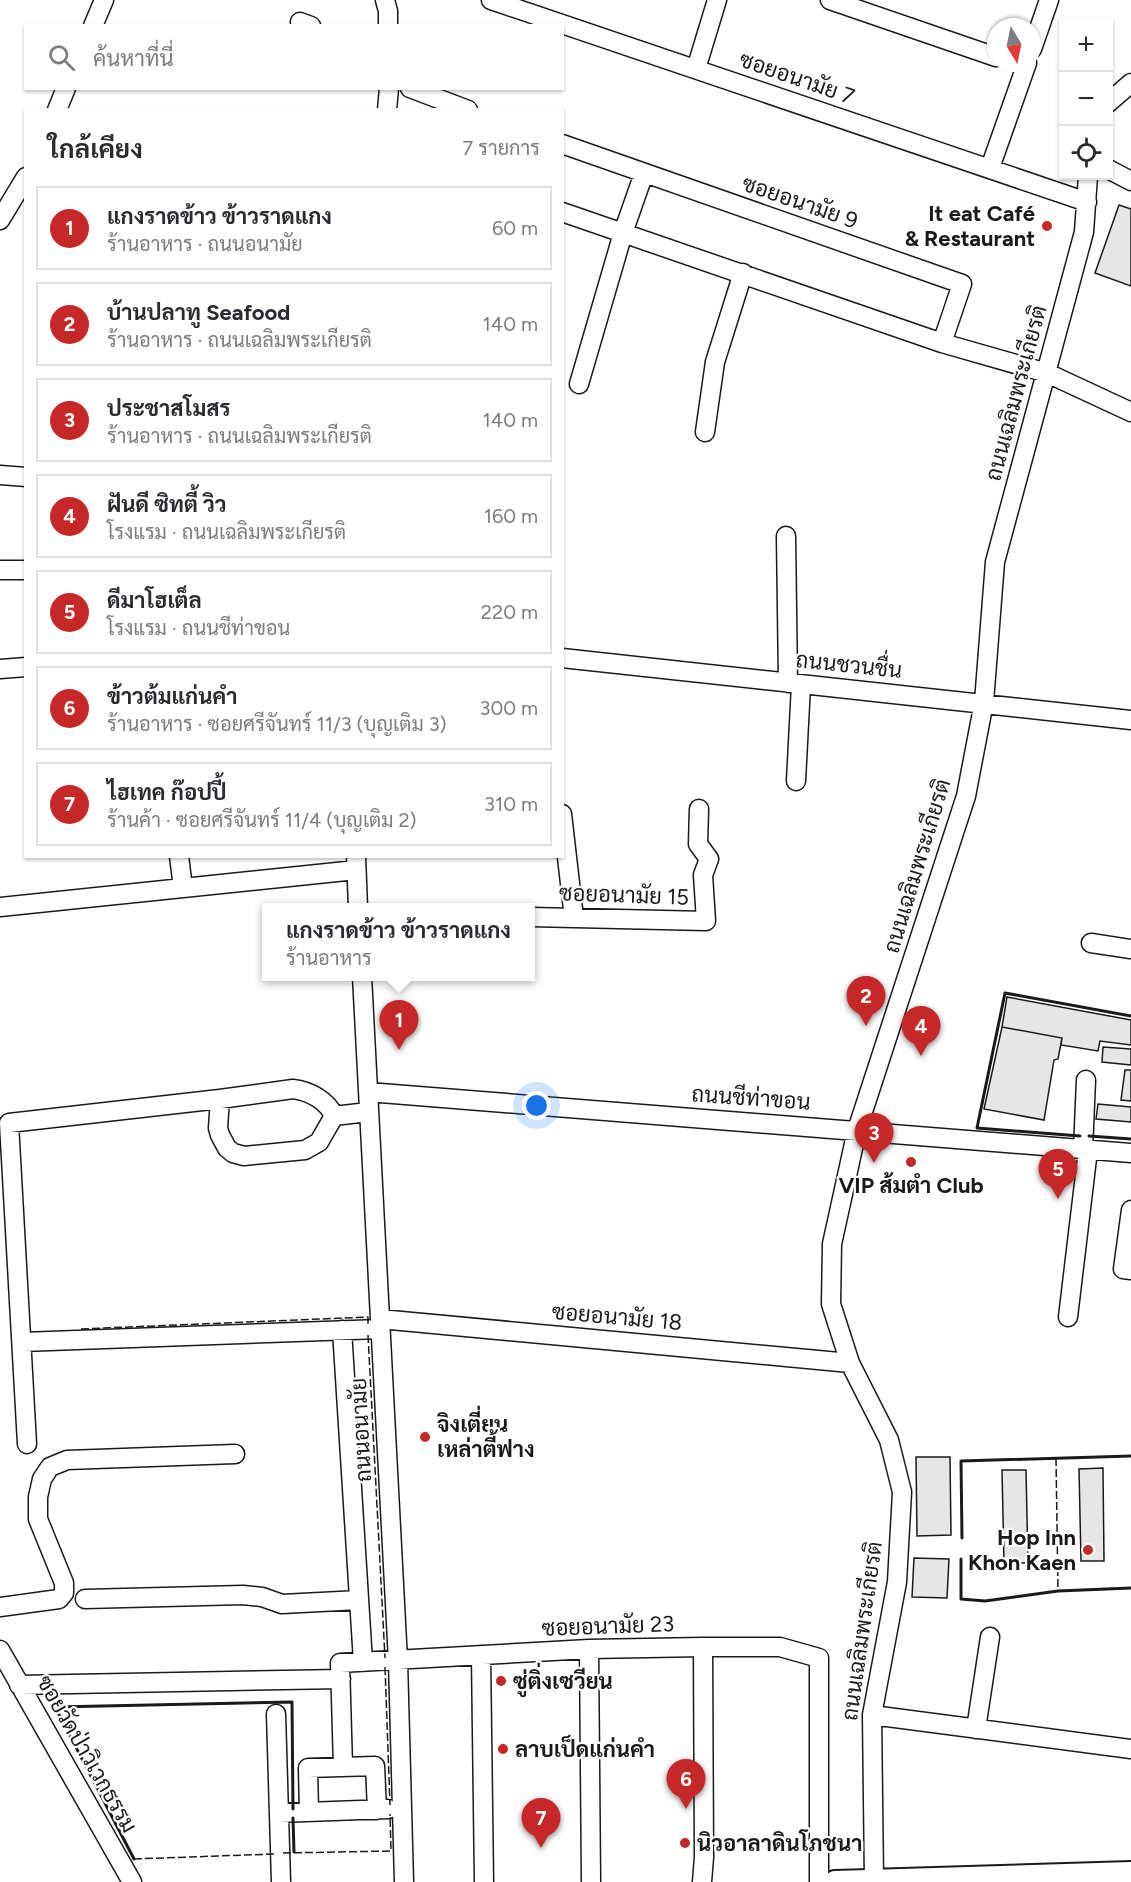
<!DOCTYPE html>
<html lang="th">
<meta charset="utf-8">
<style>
body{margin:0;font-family:Figtree,Sarabun,sans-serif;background:#f7f7f7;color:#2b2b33}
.controls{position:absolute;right:18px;top:18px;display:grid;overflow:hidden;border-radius:0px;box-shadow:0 2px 4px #0004}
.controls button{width:54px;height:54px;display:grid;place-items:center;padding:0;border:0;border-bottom:2px solid #e1e1e2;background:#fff;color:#2b2b33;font:30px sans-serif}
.compass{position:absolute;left:987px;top:18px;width:54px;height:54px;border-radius:50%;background:#fff;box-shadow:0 2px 4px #0004;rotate:170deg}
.you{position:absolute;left:537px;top:1106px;width:21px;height:21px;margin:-15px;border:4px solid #fff;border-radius:50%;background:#1a73e8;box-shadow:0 0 0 9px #1a73e833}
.badge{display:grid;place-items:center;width:39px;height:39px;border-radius:50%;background:#c62828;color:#fff;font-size:20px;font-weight:700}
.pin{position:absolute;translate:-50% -50px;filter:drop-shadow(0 2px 3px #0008)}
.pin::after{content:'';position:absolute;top:32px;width:21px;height:18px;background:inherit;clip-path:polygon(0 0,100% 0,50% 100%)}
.popup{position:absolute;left:262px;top:903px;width:273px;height:78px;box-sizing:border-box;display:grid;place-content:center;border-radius:0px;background:#fff;filter:drop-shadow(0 2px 4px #0005);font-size:20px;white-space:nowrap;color:#7c7c81}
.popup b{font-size:22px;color:#2b2b33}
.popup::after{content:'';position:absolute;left:50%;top:100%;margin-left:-12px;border:12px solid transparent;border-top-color:#fff}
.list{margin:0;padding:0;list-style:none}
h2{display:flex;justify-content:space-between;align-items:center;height:78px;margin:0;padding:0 24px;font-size:26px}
h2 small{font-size:20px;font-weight:400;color:#7c7c81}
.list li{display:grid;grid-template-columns:39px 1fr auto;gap:18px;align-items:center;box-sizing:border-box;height:84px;margin:0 12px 12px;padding:0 12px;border:2px solid #e1e1e2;border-radius:0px}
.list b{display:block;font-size:22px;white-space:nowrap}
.list p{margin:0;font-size:20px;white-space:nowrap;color:#7c7c81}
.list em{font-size:20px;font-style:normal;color:#7c7c81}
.icon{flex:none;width:33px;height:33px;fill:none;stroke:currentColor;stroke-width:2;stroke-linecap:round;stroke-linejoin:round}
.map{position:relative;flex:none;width:1131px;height:1882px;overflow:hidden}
.search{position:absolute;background:#fff;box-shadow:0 2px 4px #0004;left:24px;top:24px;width:540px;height:66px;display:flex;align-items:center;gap:15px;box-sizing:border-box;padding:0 21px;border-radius:0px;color:#7c7c81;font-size:22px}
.panel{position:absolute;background:#fff;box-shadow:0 2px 4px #0004;left:24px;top:108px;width:540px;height:750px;border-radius:0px}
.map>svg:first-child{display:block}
.building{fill:#e6e6e6;stroke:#1a1a1a;stroke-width:1.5}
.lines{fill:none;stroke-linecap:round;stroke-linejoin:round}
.minor-casing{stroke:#1a1a1a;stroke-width:21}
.major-casing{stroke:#1a1a1a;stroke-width:26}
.minor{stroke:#fff;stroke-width:18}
.major{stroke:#fff;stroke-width:22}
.fence{stroke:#1a1a1a;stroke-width:1.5;stroke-dasharray:8 3;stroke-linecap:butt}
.wall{stroke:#1a1a1a;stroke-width:3}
.poi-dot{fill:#c62828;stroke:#fff;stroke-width:2}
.labels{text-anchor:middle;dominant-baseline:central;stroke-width:4.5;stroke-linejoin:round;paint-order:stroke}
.street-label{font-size:22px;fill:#1a1a1a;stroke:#fff}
.poi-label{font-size:22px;font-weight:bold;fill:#1a1a1a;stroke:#fff;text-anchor:start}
</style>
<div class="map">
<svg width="1131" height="1882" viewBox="0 0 1131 1882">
<rect width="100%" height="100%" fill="#fff"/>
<!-- building -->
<path class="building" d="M1119 205 1131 209V286L1095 273Z
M1007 997 1131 1020V1045L1100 1041 1098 1051 1061 1045 1062 1038 1002 1027Z
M1002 1027 1062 1038 1058 1059 1054 1060 1044 1120 984 1109Z
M1103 1047 1131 1049V1065L1102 1062Z
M1125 1070H1131V1101L1121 1100Z
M1098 1104 1131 1107V1122L1096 1119Z
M916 1457H950L951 1535 917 1536Z
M1103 1468 1104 1561H1081L1079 1469Z
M1002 1470H1026L1028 1563H1004Z
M914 1558 949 1559 947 1598 912 1597Z"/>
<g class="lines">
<defs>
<path id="minor" d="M385 0 388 11V26
M491 0 1087 202
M830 0 996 57
M300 22 311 26
M93 26 104 0
M1032 49 1049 0
M696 69 717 0
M410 88 468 110
M1108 103 1131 83
M57 110 66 88
M387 110 389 88
M562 144 962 284 942 343
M990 168 1027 63
M1108 169 1131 181
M562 212 942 343 1047 373 1131 412
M0 220 26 177
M579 384 623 233 644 173
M705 432 715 362 743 273
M0 475 26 477
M786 536 788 683
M0 570H26
M562 658 1131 720
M0 669 26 667
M796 781 801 685
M562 814 574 918
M179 856 183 888
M356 856 358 908
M0 907 356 870
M531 917 706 921 703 875 709 859 698 844 699 809
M1091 943 1131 949
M362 976 398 1661 404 1882
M293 1089C309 1091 327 1100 334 1116L319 1142 305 1150 244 1156 233 1153 227 1148 220 1135 218 1128 220 1099Z
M368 1092 1131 1153
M334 1116 368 1112
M1083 1150 1086 1080
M1131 1210 1123 1269 1131 1270
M1068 1317 1088 1150
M380 1319 850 1363
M342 1330 363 1662
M22 1342 380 1329
M27 1444 9 1123 220 1099
M85 1599 243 1595 262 1597 282 1604 359 1600
M0 1607 59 1599 64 1593V1583L38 1519V1497L42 1479 50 1467 67 1460 235 1454
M589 1649 591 1882
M0 1650 132 1882
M481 1655 484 1882
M19 1685 341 1679
M276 1714 281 1882
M872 1715 1131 1749
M976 1729 990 1637
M343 1767 340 1663 589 1649 703 1647H780L819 1658V1882
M309 1812 308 1768 375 1766 377 1810
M279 1813 388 1809
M874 1881 872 1715 897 1582 902 1492 889 1440 850 1363 831 1304 832 1244 857 1130 966 796 984 702 995 562 1084 232 1088 176
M702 1882 704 1857 703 1647"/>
<path id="major" d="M835 1882 1131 1873"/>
</defs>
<!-- minor casing -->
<use href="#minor" class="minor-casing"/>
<!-- major casing -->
<use href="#major" class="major-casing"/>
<!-- minor -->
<use href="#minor" class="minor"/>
<!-- major -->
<use href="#major" class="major"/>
<!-- fence -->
<path class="fence" d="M81 1329 368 1317V1326
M368 1335 385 1658
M1056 1458 1058 1591
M385 1667 390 1805
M283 1853 391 1851 390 1814
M134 1859 274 1854"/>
<!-- wall -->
<path class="wall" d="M1080 1136 977 1128 1005 993 1131 1016
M1089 1136 1131 1139
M962 1538 961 1461 1131 1456
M961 1559V1599L985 1601 1058 1591 1131 1588
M293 1818 294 1852
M134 1859 55 1707 292 1702 293 1809"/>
</g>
<!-- markers -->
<g class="poi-dot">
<circle cx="1047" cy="226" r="6"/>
<circle cx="911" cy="1162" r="6"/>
<circle cx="425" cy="1437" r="6"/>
<circle cx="1088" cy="1550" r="6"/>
<circle cx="501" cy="1681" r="6"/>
<circle cx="503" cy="1749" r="6"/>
<circle cx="685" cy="1843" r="6"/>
</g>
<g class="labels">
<!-- street labels -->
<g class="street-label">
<text transform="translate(797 78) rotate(19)">ซอยอนามัย 7</text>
<text transform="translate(800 202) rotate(19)">ซอยอนามัย 9</text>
<text transform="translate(1016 393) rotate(-75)">ถนนเฉลิมพระเกียรติ</text>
<text transform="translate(849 665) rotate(6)">ถนนชวนชื่น</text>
<text transform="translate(917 866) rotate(-73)">ถนนเฉลิมพระเกียรติ</text>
<text transform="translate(624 895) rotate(2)">ซอยอนามัย 15</text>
<text transform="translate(751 1098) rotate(4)">ถนนชีท่าขอน</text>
<text transform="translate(617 1317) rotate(5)">ซอยอนามัย 18</text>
<text transform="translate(361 1430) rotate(-93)">ถนนอนามัย</text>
<text transform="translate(608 1626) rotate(-2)">ซอยอนามัย 23</text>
<text transform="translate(862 1631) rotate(-82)">ถนนเฉลิมพระเกียรติ</text>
<text transform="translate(87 1754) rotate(60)">ซอยวัดป่าวิเวกธรรม</text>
</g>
<!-- poi labels -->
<g class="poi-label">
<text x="1035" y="213" text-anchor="end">It eat Café<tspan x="1035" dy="25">&amp; Restaurant</tspan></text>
<text x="911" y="1185" text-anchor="middle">VIP ส้มตำ Club</text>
<text x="437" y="1424">จิงเตี่ยน<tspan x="437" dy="25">เหล่าตี้ฟาง</tspan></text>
<text x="1076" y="1537" text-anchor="end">Hop Inn<tspan x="1076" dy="25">Khon Kaen</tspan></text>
<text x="513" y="1681">ซู่ติ่งเซวียน</text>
<text x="515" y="1749">ลาบเป็ดแก่นคำ</text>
<text x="697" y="1843">นิวอาลาดินโภชนา</text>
</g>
</g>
</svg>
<div class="controls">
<button>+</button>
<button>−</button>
<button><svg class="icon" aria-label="locate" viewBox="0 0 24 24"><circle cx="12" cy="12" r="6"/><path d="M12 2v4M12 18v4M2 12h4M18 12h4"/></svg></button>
</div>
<svg class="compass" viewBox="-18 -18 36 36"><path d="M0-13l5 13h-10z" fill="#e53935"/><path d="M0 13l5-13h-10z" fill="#7c7c81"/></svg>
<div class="you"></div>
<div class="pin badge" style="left:399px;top:1050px">1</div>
<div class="popup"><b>แกงราดข้าว ข้าวราดแกง</b>ร้านอาหาร</div>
<div class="pin badge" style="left:866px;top:1026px">2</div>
<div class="pin badge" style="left:874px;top:1163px">3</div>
<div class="pin badge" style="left:921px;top:1056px">4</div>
<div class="pin badge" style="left:1058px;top:1199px">5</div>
<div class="pin badge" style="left:686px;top:1809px">6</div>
<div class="pin badge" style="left:541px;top:1848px">7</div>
<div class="search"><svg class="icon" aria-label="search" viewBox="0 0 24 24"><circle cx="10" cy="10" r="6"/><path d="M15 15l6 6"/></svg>ค้นหาที่นี่</div>
<section class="panel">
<h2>ใกล้เคียง<small>7 รายการ</small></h2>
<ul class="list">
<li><span class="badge">1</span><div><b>แกงราดข้าว ข้าวราดแกง</b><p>ร้านอาหาร · ถนนอนามัย</p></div><em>60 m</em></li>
<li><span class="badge">2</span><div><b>บ้านปลาทู Seafood</b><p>ร้านอาหาร · ถนนเฉลิมพระเกียรติ</p></div><em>140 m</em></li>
<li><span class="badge">3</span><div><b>ประชาสโมสร</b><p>ร้านอาหาร · ถนนเฉลิมพระเกียรติ</p></div><em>140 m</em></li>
<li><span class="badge">4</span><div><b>ฝันดี ซิทตี้ วิว</b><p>โรงแรม · ถนนเฉลิมพระเกียรติ</p></div><em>160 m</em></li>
<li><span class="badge">5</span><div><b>ดีมาโฮเต็ล</b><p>โรงแรม · ถนนชีท่าขอน</p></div><em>220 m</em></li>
<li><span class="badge">6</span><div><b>ข้าวต้มแก่นคำ</b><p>ร้านอาหาร · ซอยศรีจันทร์ 11/3 (บุญเติม 3)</p></div><em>300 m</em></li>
<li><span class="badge">7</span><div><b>ไฮเทค ก๊อปปี้</b><p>ร้านค้า · ซอยศรีจันทร์ 11/4 (บุญเติม 2)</p></div><em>310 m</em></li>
</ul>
</section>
</div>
